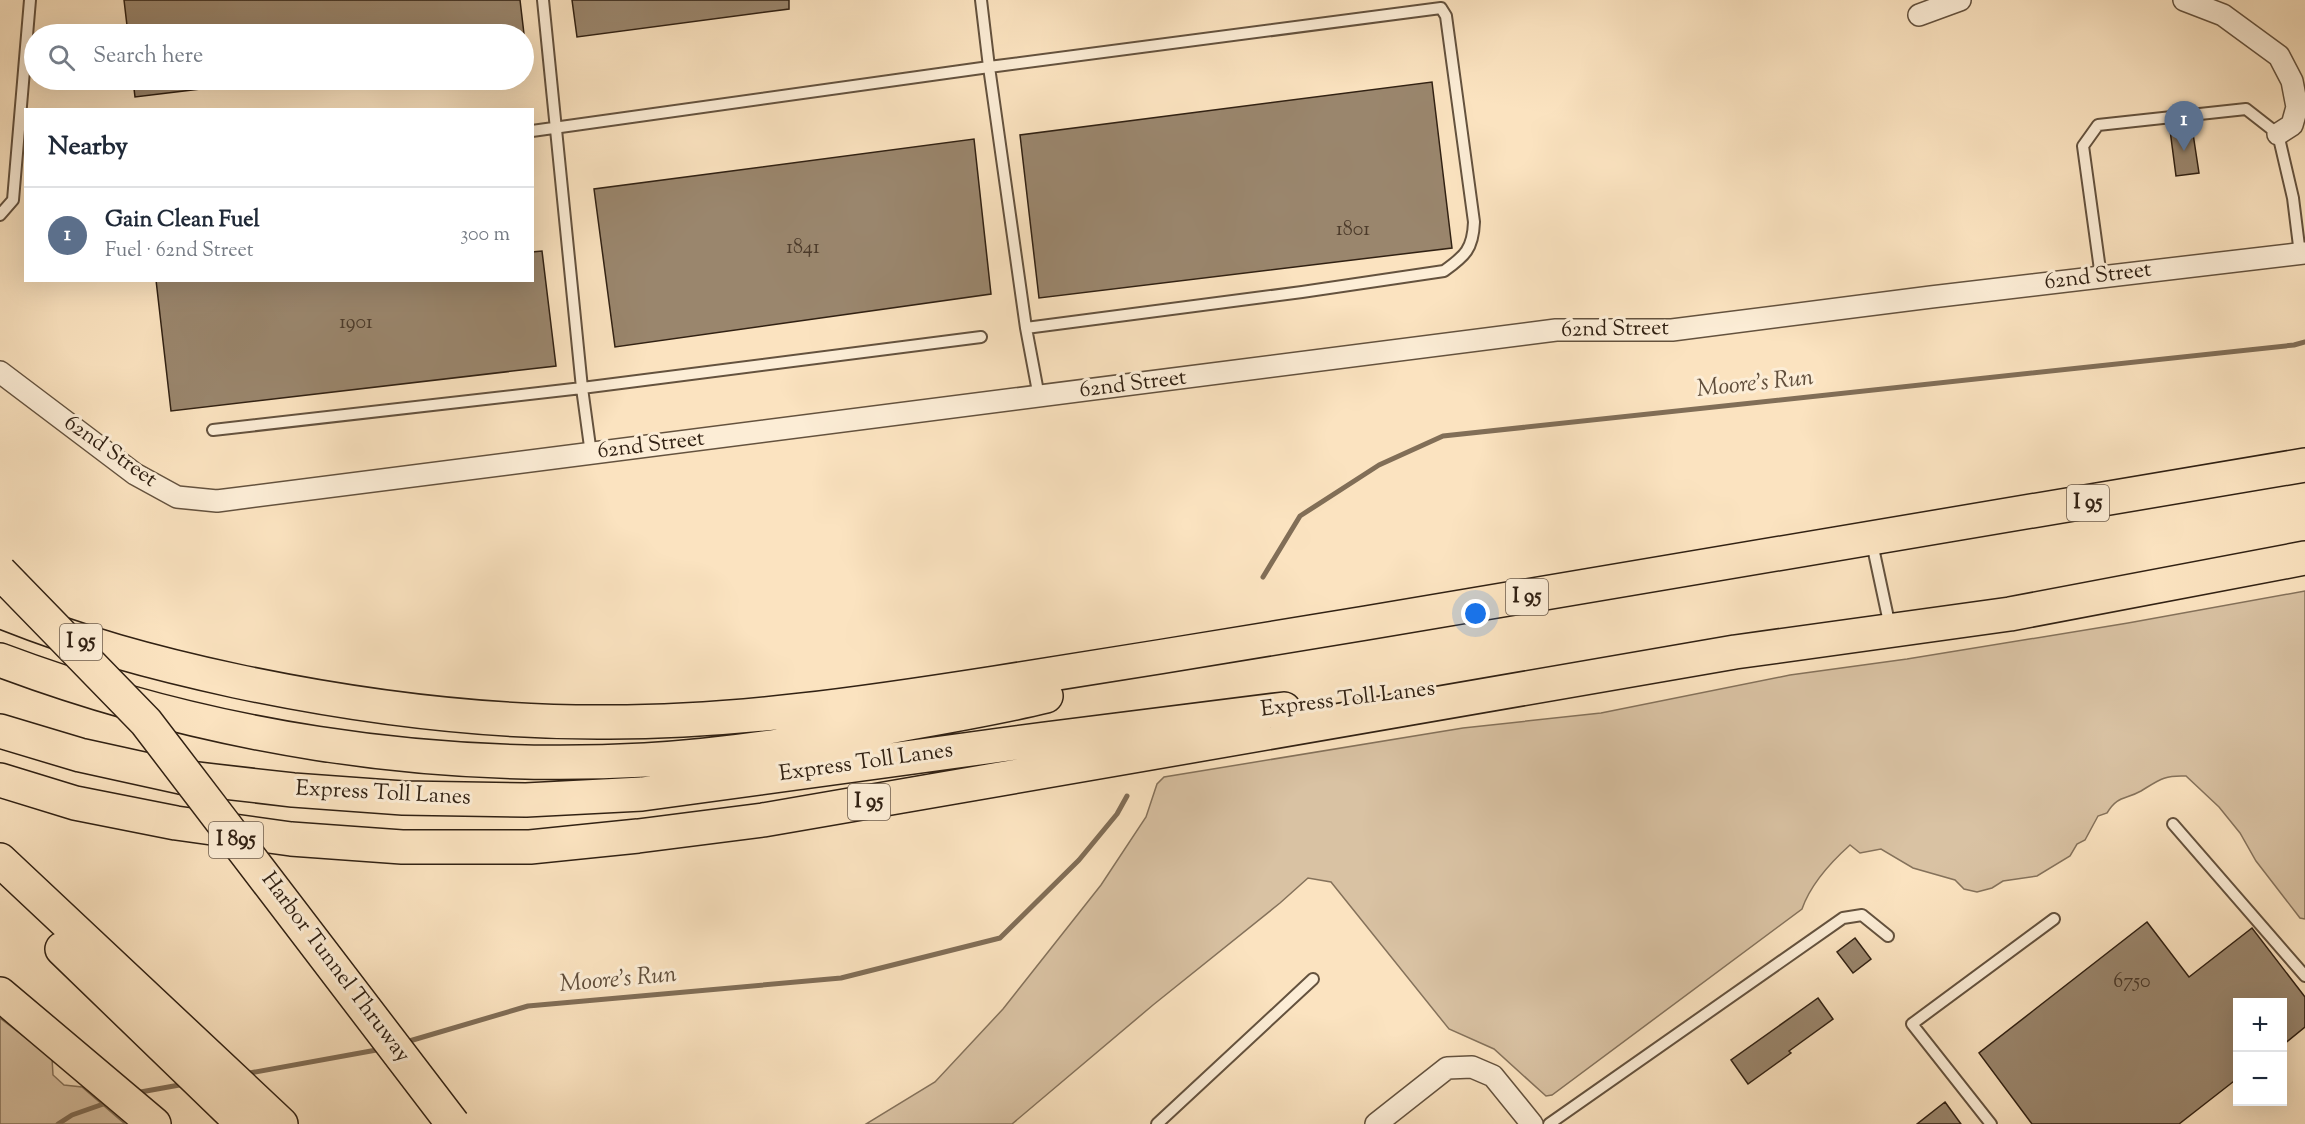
<!DOCTYPE html>
<meta charset="utf-8">
<style>
body{margin:0;font-family:"Sorts Mill Goudy",serif;background:#f6f6f7;color:#1f2937}
.controls{position:absolute;right:18px;bottom:18px;display:grid;overflow:hidden;border-radius:0px;box-shadow:0 6px 24px #0002}
.controls button{width:54px;height:54px;display:grid;place-items:center;padding:0;border:0;border-bottom:2px solid #e0e1e3;background:#fff;color:#1f2937;font:30px sans-serif}
.you{position:absolute;left:1476px;top:614px;width:21px;height:21px;margin:-15px;border:4px solid #fff;border-radius:50%;background:#1a73e8;box-shadow:0 0 0 9px #1a73e833}
.badge{display:grid;place-items:center;width:39px;height:39px;border-radius:50%;background:#8f2418;color:#fff;font-size:20px;font-weight:700}
.pin{position:absolute;translate:-50% -50px;filter:drop-shadow(0 2px 3px #0008)}
.pin::after{content:'';position:absolute;top:32px;width:21px;height:18px;background:inherit;clip-path:polygon(0 0,100% 0,50% 100%)}
.list{margin:0;padding:0;list-style:none}
h2{display:flex;justify-content:space-between;align-items:center;height:78px;margin:0;padding:0 24px;font-size:26px}
h2 small{font-size:20px;font-weight:400;color:#747a83}
.list li{display:grid;grid-template-columns:39px 1fr auto;gap:18px;align-items:center;box-sizing:border-box;height:96px;padding:0 24px;border-top:2px solid #e0e1e3}
.list b{display:block;font-size:22px;white-space:nowrap}
.list p{margin:0;font-size:20px;white-space:nowrap;color:#747a83}
.list em{font-size:20px;font-style:normal;color:#747a83}
.icon{flex:none;width:33px;height:33px;fill:none;stroke:currentColor;stroke-width:2;stroke-linecap:round;stroke-linejoin:round}
.map{position:relative;flex:none;width:2305px;height:1124px;overflow:hidden}
.search{position:absolute;background:#fff;box-shadow:0 6px 24px #0002;left:24px;top:24px;width:510px;height:66px;display:flex;align-items:center;gap:15px;box-sizing:border-box;padding:0 21px;border-radius:33px;color:#747a83;font-size:22px}
.panel{position:absolute;background:#fff;box-shadow:0 6px 24px #0002;left:24px;top:108px;width:510px;height:174px;border-radius:0px}
.map>svg:first-child{display:block}
.green{fill:#d9c2a3;stroke:#85725b;stroke-width:1.5}
.lines{fill:none;stroke-linecap:round;stroke-linejoin:round}
.stream{stroke:#816e57;stroke-width:5}
.building{fill:#9a866d;stroke:#312113;stroke-width:1.5}
.service-casing{stroke:#64523e;stroke-width:14}
.minor-casing{stroke:#64523e;stroke-width:24}
.motorway-casing{stroke:#312113;stroke-width:36}
.service{stroke:#fcedd6;stroke-width:10}
.minor{stroke:#fcedd6;stroke-width:21}
.motorway{stroke:#fbe3c0;stroke-width:33}
.motorway-bridge-casing{stroke:#312113;stroke-width:36;stroke-linecap:butt}
.motorway-bridge{stroke:#fbe3c0;stroke-width:33}
.labels{text-anchor:middle;dominant-baseline:central;stroke-width:6;stroke-linejoin:round;paint-order:stroke}
.number-label{font-size:20px;fill:#4b3a2a}
.shield{fill:#fcedd6;stroke:#6e5e4e;stroke-width:1.5}
.shield-label{font-size:21px;font-weight:bold;fill:#312113}
.street-label{font-size:22px;fill:#312113;stroke:#fcedd6}
.water-label{font-size:24px;font-style:italic;fill:#604e3b;stroke:#fcedd6}
</style>
<div class="map">
<svg width="2305" height="1124" viewBox="0 0 2305 1124">
<rect width="100%" height="100%" fill="#fbe3c0"/>
<filter id="stains"><feTurbulence type="fractalNoise" baseFrequency=".00333" numOctaves="4"/><feColorMatrix values="0 0 0 0 .2 0 0 0 0 .09 0 0 0 0 .02 0 0 0 .5 -.17"/></filter>
<radialGradient id="worn" r=".72"><stop offset=".6" stop-color="#630" stop-opacity="0"/><stop offset="1" stop-color="#630" stop-opacity=".3"/></radialGradient>
<!-- green -->
<path class="green" d="M2305 591V919L2300 918 2256 861 2240 833 2219 807 2186 776C2164 775 2159 780 2141 791 2125 800 2118 795 2107 813L2098 816 2085 840 2077 844 2070 856 2037 876 2003 881 1992 888 1977 892 1964 889 1955 880 1913 868 1881 849 1860 853 1850 845C1831 862 1810 886 1802 909L1552 1095 1546 1096 1494 1049 1449 1029 1331 882 1308 878 1280 903 1153 1005 1012 1124H866L935 1082 1003 1009 1101 885 1146 817 1157 784 1164 777 1463 728 1601 713 1790 675 1907 659 2128 623Z
M0 1018 52 1058 53 1075 64 1085 82 1087 125 1124H0Z"/>
<g class="lines">
<!-- stream -->
<path class="stream" d="M1263 577 1300 516 1379 465 1443 436 2294 345 2305 342
M406 1042 528 1006 841 978 1000 938 1079 860 1117 814 1127 796
M244 1074 382 1049
M135 1093 185 1084
M58 1124 72 1115 109 1102"/>
</g>
<!-- building -->
<path class="building" d="M124 0H520L524 34H128Z
M572 0H789V9L577 37Z
M133 80H199L200 89 135 97Z
M1432 82 1452 248 1039 298 1020 135Z
M2192 127 2199 173 2176 176 2170 130Z
M974 139 991 294 615 347 594 189Z
M542 251 556 366 171 411 156 280H532V252Z
M2147 922 2189 977 2252 928 2305 997V1027L2283 1045V1002H2238V1078L2179 1124H2032L1979 1053Z
M1855 938 1871 959 1853 973 1837 952Z
M1818 998 1833 1019 1789 1051 1791 1053 1748 1084 1731 1060Z
M1945 1102 1961 1124H1917Z"/>
<g class="lines">
<defs>
<path id="service" d="M543 0 582 388 591 454
M532 131 989 67 981 0
M0 215 13 200 30 0
M2101 277 2083 146 2098 125 2246 109 2278 134 2293 198 2300 254
M1026 328 1302 292 1444 271C1465 256 1473 249 1474 222L1446 16 1441 8 989 67 1026 328 1039 397
M213 430 582 388 981 337
M1872 543 1890 627
M2173 824 2305 976
M1157 1124 1313 979
M1549 1124 1843 918 1862 915 1888 936
M1991 1124 1912 1024 2054 919"/>
<path id="minor" d="M2184 0 2223 15 2279 56 2292 81 2297 107 2292 125 2278 134
M1919 15 1960 0
M0 372 135 474 177 497 217 501 1556 330H1672L1931 297 2305 253
M1376 1124 1447 1068 1472 1067 1493 1076 1532 1124"/>
<path id="motorway" d="M0 611C79 643 153 663 236 681 359 707 484 723 609 722 739 722 867 703 995 683 1119 664 1242 643 1366 623 1679 572 1992 519 2305 465
M0 660C205 737 426 772 645 760 734 755 822 740 909 723 955 715 1001 707 1046 696
M0 731 80 755 180 777 293 790 403 798 526 800 642 794 1045 739 1284 709
M0 780 75 803 176 823 291 839 402 847H530L638 836 763 820 1735 652 2010 614 2305 558
M0 860 281 1124
M62 949 243 1124
M0 994 154 1124"/>
</defs>
<!-- service casing -->
<use href="#service" class="service-casing"/>
<!-- minor casing -->
<use href="#minor" class="minor-casing"/>
<!-- motorway casing -->
<use href="#motorway" class="motorway-casing"/>
<!-- service -->
<use href="#service" class="service"/>
<!-- minor -->
<use href="#minor" class="minor"/>
<!-- motorway -->
<use href="#motorway" class="motorway"/>
<defs>
<path id="motorway-bridge" d="M0 572 146 722 453 1124"/>
</defs>
<!-- motorway-bridge casing -->
<use href="#motorway-bridge" class="motorway-bridge-casing"/>
<!-- motorway-bridge -->
<use href="#motorway-bridge" class="motorway-bridge"/>
</g>
<g class="labels">
<!-- number labels -->
<g class="number-label">
<text x="1353" y="230">1801</text>
<text x="803" y="248">1841</text>
<text x="356" y="323">1901</text>
<text x="2132" y="982">6750</text>
</g>
<!-- shield labels -->
<g class="shield">
<rect x="2067" y="485" width="42" height="36" rx="4.5"/>
<rect x="1506" y="579" width="42" height="36" rx="4.5"/>
<rect x="60" y="624" width="42" height="36" rx="4.5"/>
<rect x="848" y="784" width="42" height="36" rx="4.5"/>
<rect x="209" y="822" width="54" height="36" rx="4.5"/>
</g>
<g class="shield-label">
<text x="2088" y="503">I 95</text>
<text x="1527" y="597">I 95</text>
<text x="81" y="642">I 95</text>
<text x="869" y="802">I 95</text>
<text x="236" y="840">I 895</text>
</g>
<!-- street labels -->
<g class="street-label">
<text transform="translate(2098 277) rotate(-7)">62nd Street</text>
<text transform="translate(1615 330) rotate(-1)">62nd Street</text>
<text transform="translate(1133 385) rotate(-7)">62nd Street</text>
<text transform="translate(651 446) rotate(-7)">62nd Street</text>
<text transform="translate(110 452) rotate(35)">62nd Street</text>
<text transform="translate(1348 700) rotate(-7)">Express Toll Lanes</text>
<text transform="translate(866 763) rotate(-8)">Express Toll Lanes</text>
<text transform="translate(383 794) rotate(3)">Express Toll Lanes</text>
<text transform="translate(335 968) rotate(53)">Harbor Tunnel Thruway</text>
</g>
<!-- water labels -->
<g class="water-label">
<text transform="translate(1755 384) rotate(-6)">Moore's Run</text>
<text transform="translate(618 980) rotate(-5)">Moore's Run</text>
</g>
</g>
<rect width="100%" height="100%" filter="url(#stains)"/>
<rect width="100%" height="100%" fill="url(#worn)"/>
</svg>
<div class="controls">
<button>+</button>
<button>−</button>
</div>
<div class="you"></div>
<div class="pin badge" style="left:2184px;top:151px;background:#5c6f8a">1</div>
<div class="search"><svg class="icon" aria-label="search" viewBox="0 0 24 24"><circle cx="10" cy="10" r="6"/><path d="M15 15l6 6"/></svg>Search here</div>
<section class="panel">
<h2>Nearby<small></small></h2>
<ul class="list">
<li><span class="badge" style="background:#5c6f8a">1</span><div><b>Gain Clean Fuel</b><p>Fuel · 62nd Street</p></div><em>300 m</em></li>
</ul>
</section>
</div>
